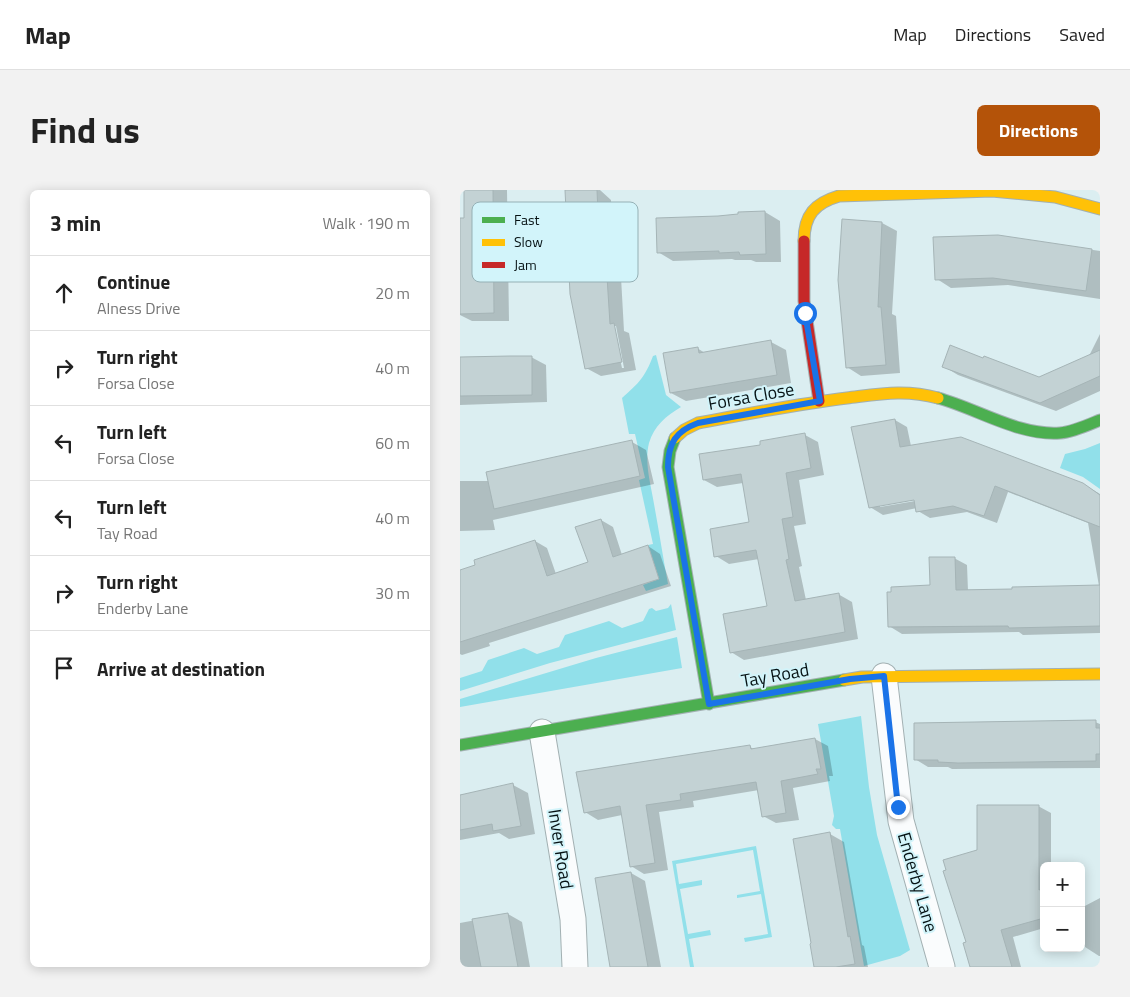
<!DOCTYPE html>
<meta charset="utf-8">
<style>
body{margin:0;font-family:"Titillium Web",sans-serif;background:#f2f2f2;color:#222}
.controls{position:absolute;right:15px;bottom:15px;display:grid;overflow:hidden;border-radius:8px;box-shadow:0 2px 12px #0003}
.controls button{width:45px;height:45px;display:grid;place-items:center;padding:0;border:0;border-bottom:1px solid #e0e0e0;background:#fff;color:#222;font:25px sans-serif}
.stop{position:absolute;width:15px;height:15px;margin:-11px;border:4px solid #1a73e8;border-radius:50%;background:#fff}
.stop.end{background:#1a73e8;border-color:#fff;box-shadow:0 1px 5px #0008}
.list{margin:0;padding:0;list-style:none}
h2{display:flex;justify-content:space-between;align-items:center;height:65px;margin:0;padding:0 20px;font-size:21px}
h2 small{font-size:16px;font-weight:400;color:#767676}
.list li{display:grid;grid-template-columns:32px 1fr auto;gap:15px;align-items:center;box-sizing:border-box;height:75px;padding:0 20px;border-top:1px solid #e0e0e0}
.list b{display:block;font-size:19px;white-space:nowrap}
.list p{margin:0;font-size:16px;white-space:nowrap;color:#767676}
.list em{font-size:16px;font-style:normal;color:#767676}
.icon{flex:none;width:28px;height:28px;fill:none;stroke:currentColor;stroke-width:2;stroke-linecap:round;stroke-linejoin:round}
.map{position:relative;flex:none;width:640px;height:777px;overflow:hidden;border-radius:8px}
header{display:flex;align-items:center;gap:30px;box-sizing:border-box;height:70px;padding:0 25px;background:#fff;border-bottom:1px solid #e0e0e0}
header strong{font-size:24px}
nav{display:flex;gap:28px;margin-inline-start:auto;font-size:18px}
.intro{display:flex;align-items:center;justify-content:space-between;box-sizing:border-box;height:120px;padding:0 30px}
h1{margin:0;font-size:35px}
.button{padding:12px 22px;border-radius:8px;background:#b45309;color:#fff;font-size:18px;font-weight:700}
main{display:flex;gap:30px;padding:0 30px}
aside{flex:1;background:#fff;border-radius:8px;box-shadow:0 2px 12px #0003}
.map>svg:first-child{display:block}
.green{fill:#91e0ea}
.shadow{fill:#0003;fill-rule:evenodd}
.building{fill:#c3d2d4;stroke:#a5b4b6}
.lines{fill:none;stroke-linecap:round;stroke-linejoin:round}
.street-casing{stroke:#a2b0b2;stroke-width:27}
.fast-casing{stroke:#a2b0b2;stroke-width:13}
.slow-casing{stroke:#a2b0b2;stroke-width:13}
.jam-casing{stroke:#a2b0b2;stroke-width:13}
.street{stroke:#fafcfd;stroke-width:25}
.fast{stroke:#4caf50;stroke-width:11}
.slow{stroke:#ffc107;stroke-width:11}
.jam{stroke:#c62828;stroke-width:11}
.route{stroke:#1a73e8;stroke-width:6}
.labels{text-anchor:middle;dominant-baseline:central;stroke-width:4;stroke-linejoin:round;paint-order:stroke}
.street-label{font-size:18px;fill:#061214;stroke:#d2f4fa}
.key{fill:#d2f4fa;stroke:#95b0b5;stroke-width:1}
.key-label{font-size:14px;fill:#061214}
</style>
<header>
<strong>Map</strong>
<nav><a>Map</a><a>Directions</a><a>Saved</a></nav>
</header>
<div class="intro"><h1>Find us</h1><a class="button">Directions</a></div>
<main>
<aside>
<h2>3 min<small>Walk · 190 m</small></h2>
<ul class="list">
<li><svg class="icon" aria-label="ahead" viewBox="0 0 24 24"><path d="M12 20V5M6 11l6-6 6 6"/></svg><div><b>Continue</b><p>Alness Drive</p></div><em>20 m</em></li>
<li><svg class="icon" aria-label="right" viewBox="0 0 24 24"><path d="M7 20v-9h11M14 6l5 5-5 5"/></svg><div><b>Turn right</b><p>Forsa Close</p></div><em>40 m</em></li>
<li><svg class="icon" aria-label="left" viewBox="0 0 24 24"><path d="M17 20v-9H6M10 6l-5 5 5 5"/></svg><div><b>Turn left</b><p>Forsa Close</p></div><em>60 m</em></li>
<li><svg class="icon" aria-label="left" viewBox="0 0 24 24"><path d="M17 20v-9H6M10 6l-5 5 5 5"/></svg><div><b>Turn left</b><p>Tay Road</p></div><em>40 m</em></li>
<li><svg class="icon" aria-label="right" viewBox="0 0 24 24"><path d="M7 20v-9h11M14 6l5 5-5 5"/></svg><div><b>Turn right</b><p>Enderby Lane</p></div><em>30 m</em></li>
<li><svg class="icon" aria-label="arrive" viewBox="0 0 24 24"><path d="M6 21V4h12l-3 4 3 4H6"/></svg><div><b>Arrive at destination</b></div></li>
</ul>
</aside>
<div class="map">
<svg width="640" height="777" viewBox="0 0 640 777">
<rect width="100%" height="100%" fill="#dbeef1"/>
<!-- green -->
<path class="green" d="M196 165 206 205 221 217C206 226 194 236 189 253 184 273 191 295 194 314 199 341 203 367 208 394L186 401 183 395 199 389 188 355 193 354 179 290 185 288 175 244H169L162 208C179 193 185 187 193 166Z
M640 253V299L623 287 600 278 605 264 625 259Z
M211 414 216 440 90 473 0 501V488L22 481 28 470 64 458 77 464 99 457 105 445 149 431 162 438 183 431 189 419 192 418 196 421 208 418Z
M217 447 222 478 0 517V509L136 468Z
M401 526 409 597 417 645 450 760 440 766 404 776 380 639H376L372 635 374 626 358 534Z
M296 656 312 747 285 752 284 748 308 744 301 704 277 708V705L300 701 293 660 216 674 219 694 242 690V695L220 699 228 744 250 740 251 745 229 749 234 777H230L212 671Z"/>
<!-- shadow -->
<path class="shadow" d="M5 0H47L49 131H12L0 125V30H6Z
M107 0H140L151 10 152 30 158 33 164 141 169 143 176 180 141 186 126 178ZM153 136H156L164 178H162Z
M305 22 320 31 321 72H296L291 70H275L272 69 213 71 198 62Z
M383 31 422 33 437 41 432 124 436 126 440 183 401 186 387 177Z
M538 46 640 61V109L548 95 491 98 477 89Z
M640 144V201L596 221 498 185 483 176 579 188 629 166Z
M311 152 326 160 331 193 226 211 211 203 237 158 245 163Z
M71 167 86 175 87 212 0 215V168Z
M435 230 447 237 451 256 623 294 640 304V443L563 445 559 442 442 444 429 436 471 397 494 368 507 375 508 401 639 396 628 333 548 302 537 333 507 322 470 328 458 321 457 318 423 325 410 317ZM460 307 461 310 420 317V315Z
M345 245 358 252 364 285 339 290 346 334 334 336 342 376 339 377 346 410 378 404 392 412 398 449 284 470 271 462 308 417 299 369 269 374 256 366 290 333 283 293 257 297 244 290 302 256Z
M172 252 186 260 194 294 33 330 35 340 0 341V291H29Z
M141 330 153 337 162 365 188 356 200 364 211 396 29 453 30 456 2 465 0 464V381L75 351 87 358 96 384 129 373Z
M635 532 640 534V578L492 579 488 577H468L455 569Z
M355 549 368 556 373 586H369L370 591 333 598 339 630 316 633 303 626 299 600 233 611 234 617 199 622 208 680 184 684 171 676 162 625 138 630 125 622 290 557 295 560Z
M53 595 68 603 75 644 49 649 39 643 0 650V605Z
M578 616 591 623V676H584V738L553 747 561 777H511L508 753 518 661Z
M370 644 384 652 402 755 404 756 408 777H355Z
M171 683 185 691 201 777H151Z
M640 708V766H639L625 757 621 751V718Z
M48 724 62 732 70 777H0V733Z"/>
<!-- building -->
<path class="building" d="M4 0H33L34 123 0 124V28H4Z
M105 0H137L138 23H143L150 134 154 133 162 172 125 179 110 104Z
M305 21 306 64 280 65 279 62 259 63V61L197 63 196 28 258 26 278 24V22Z
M382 29 422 32 418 117H421L426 175 386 178 378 90Z
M538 45 632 59 626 101 533 88 475 90 473 47Z
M311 150 317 185 210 203 203 163 238 157 239 163Z
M490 155 523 168 524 166 579 187 640 160V186L580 213 482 177Z
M50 166H72V205L0 206V167Z
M435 229 440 257 501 247 623 293 640 305V337L535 296 524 326 493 316 456 322 454 310 409 318 391 237Z
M345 243 351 278 326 283 333 327 322 329 329 369 326 370 335 411 379 403 385 442 270 463 263 424 307 416 296 360 254 367 250 339 289 332 281 284 243 290 239 264 300 255V251Z
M172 250 180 286 34 319 26 282Z
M141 329 153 367 188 355 199 389 0 452V380L15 375 14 370 75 350 87 386 128 372 115 337Z
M469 367H495L496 400 552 399V397L640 395V436L549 438 548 436 428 437 427 402H431V397L470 395Z
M636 530V538H640V564H636V571L498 573 478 572V570H454V533Z
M355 548 361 579H356L358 584 321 591 326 623 302 627 296 592 220 604 221 610 186 615 195 673 170 677 160 616 124 623 116 582 290 555 291 559Z
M53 593 61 636 33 641 32 634 0 640V605Z
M517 615H579V700L584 698V728L541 740 552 777H510L503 753 506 752 483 681 486 680 483 670 517 660Z
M370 642 388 747 390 746 395 774 376 777H354L350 754 351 753 333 649Z
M171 682 188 777H150L135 688Z
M48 723 58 777H21L12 729Z"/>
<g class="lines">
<defs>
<path id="street" d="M424 486 441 631 482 777
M82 542 113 729 115 777"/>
<path id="fast" d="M478 208C518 219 559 246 600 243 613 242 628 235 640 230
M215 248 210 261 208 277 249 514
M0 555 384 490"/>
<path id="slow" d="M344 51C344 25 355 13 379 6L532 1 595 7 640 19
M215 248 224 240 238 233C287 224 337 214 387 208 420 204 445 199 478 208
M384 490 402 487 640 484"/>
<path id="jam" d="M344 51V111L359 211"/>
</defs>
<!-- street casing -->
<use href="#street" class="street-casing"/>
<!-- fast casing -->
<use href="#fast" class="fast-casing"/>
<!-- slow casing -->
<use href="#slow" class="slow-casing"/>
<!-- jam casing -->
<use href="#jam" class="jam-casing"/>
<!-- street -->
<use href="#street" class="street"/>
<!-- fast -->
<use href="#fast" class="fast"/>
<!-- slow -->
<use href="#slow" class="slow"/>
<!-- jam -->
<use href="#jam" class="jam"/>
</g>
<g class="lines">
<!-- route -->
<path class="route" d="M345 123 360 211 238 233C216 241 208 253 208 277L249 514 390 489 424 486 438 617"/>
</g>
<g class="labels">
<!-- street labels -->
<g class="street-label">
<text transform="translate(291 206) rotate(-10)">Forsa Close</text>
<text transform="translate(315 485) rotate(-10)">Tay Road</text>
<text transform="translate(101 659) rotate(81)">Inver Road</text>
<text transform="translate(458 692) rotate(74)">Enderby Lane</text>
</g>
</g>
<!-- legend -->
<rect x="12" y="12" width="166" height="80" rx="8" class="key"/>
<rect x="22" y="27" width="23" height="6" fill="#4caf50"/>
<rect x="22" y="49" width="23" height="7" fill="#ffc107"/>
<rect x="22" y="72" width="23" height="6" fill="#c62828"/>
<g class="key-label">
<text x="54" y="35">Fast</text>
<text x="54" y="57">Slow</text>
<text x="54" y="80">Jam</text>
</g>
</svg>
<div class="controls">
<button>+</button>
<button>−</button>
</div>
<div class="stop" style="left:345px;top:123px"></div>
<div class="stop end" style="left:438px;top:617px"></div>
</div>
</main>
